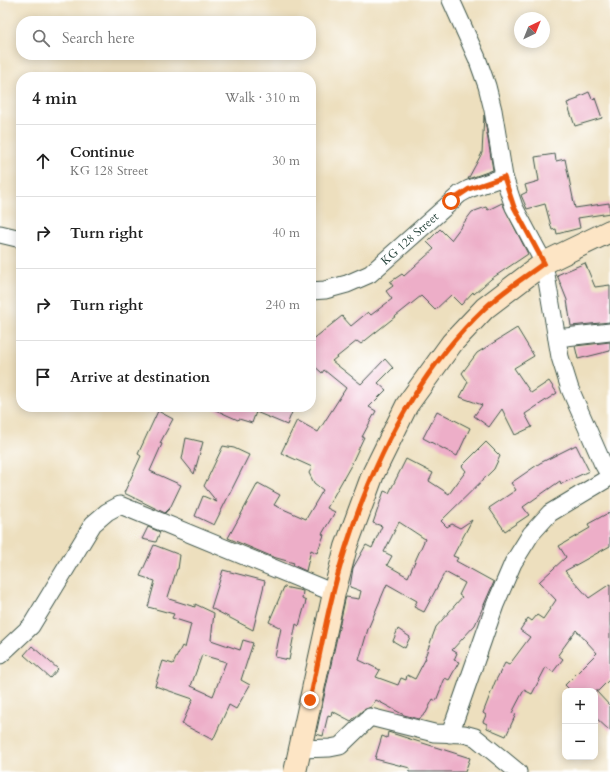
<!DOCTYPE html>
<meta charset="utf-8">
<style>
body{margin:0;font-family:Cardo,serif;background:#f2f2f2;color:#222}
.controls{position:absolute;right:12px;bottom:12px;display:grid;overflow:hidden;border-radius:8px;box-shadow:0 2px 10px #0003}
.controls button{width:36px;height:36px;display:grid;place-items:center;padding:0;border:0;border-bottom:1px solid #e0e0e0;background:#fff;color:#222;font:20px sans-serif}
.compass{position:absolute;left:514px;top:12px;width:36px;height:36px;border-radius:50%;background:#fff;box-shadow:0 2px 10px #0003;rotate:43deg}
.stop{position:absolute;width:12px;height:12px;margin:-9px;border:3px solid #ea580c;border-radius:50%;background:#fff}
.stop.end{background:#ea580c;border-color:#fff;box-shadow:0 1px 4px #0008}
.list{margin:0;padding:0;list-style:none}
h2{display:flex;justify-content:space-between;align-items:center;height:52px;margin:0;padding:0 16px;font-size:17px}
h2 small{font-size:13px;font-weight:400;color:#767676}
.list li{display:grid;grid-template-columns:26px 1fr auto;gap:12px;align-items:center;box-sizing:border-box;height:72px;padding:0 16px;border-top:1px solid #e0e0e0}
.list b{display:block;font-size:15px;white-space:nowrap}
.list p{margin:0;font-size:13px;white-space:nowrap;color:#767676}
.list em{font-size:13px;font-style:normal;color:#767676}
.icon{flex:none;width:22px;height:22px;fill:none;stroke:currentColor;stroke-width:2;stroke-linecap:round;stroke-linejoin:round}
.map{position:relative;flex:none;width:610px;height:772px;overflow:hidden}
.search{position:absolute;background:#fff;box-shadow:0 2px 10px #0003;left:16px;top:16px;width:300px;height:44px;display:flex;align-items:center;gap:10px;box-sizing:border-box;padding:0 14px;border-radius:16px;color:#767676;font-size:15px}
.panel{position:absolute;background:#fff;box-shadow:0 2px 10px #0003;left:16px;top:72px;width:300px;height:340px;border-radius:16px}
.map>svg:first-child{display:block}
.building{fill:#edaec8;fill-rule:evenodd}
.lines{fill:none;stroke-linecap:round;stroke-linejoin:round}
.street-casing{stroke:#3e5549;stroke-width:19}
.secondary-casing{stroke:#3e5549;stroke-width:24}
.street{stroke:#fff;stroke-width:17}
.secondary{stroke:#fde5c5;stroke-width:22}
.route{stroke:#ea580c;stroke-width:5}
.labels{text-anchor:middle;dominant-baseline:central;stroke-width:4;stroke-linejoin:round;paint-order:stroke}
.street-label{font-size:12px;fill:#1f3d34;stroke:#fff}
</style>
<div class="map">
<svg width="610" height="772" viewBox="0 0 610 772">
<rect width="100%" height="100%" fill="#fff"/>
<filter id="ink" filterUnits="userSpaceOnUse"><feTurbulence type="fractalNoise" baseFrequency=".025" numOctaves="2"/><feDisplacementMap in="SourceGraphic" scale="8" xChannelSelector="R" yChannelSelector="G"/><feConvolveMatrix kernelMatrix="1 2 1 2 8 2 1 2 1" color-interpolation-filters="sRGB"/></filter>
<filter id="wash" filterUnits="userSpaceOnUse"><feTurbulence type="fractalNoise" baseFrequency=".012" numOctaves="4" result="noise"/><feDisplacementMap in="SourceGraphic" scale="16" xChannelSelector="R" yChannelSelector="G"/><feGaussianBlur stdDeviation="0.9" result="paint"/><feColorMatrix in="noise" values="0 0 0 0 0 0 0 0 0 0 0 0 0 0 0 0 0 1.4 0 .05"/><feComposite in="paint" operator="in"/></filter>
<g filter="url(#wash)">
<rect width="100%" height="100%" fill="#eddfbe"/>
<g id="blocks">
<!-- building -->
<path class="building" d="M589 92 592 99 595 98 602 118 575 126 567 103 578 99V97Z
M484 115 493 170 468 179 482 153Z
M555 154 556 161 565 159 575 208 609 203 610 213 578 218 580 228 557 234 556 229 552 230 545 204 527 209 521 195 527 192 525 185 539 181 535 157Z
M502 203 528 254 491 279 474 294 473 292 461 305 451 295 435 310 421 296 361 344 357 341 332 361 361 384 385 359 393 368 378 383 386 390 369 407 376 411 362 437H364L350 467 327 508 335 512 322 534 324 535 317 553 311 550 306 571 293 565 294 563 273 557 228 538 258 483 280 495 274 505 306 519 323 490 314 483 309 473 312 467 281 453 297 420 318 432 346 388 324 370 322 373 311 363V341L342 316 351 326 368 312 371 315 392 299 386 291 393 286 390 282 402 274 404 276 434 249 427 242 440 229 451 240 472 212 486 207 488 210Z
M585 263 595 287 610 285V322L571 326 567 300 557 275Z
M517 328 534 356 514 368 531 393 549 381 557 393 525 414 532 427 515 435 502 409 489 427 474 416 482 405 460 397 468 382 462 373 477 353Z
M610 342V351L578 359 575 346Z
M209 407H294L287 425 256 412 252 423 239 419 238 420Z
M158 411 173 419 160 443 162 444 150 471 181 485 170 508 165 513 124 493 141 456 138 454Z
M437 411 470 428 457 456 423 438Z
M186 438 203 442 194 474 182 459Z
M486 442 500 456 494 469 441 521 447 527 452 524 460 528 472 520 453 556 458 558 456 561 494 582 475 625 452 650 457 653 454 660 459 662 449 680 445 678 436 701 433 699 426 713 419 719 404 715 376 700 371 707 363 710 351 721 332 711 331 716 328 715 323 736 316 734 345 600 346 597 359 599 361 591 350 587 353 568 366 545 372 548 382 526 373 523 384 491 389 493 406 459 433 473 429 481 449 494 466 471 462 466ZM399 522 425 539 408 577 387 565 392 556 384 552ZM445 572 465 583 459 595 462 597 436 627 425 657 426 658 415 679 407 675 406 680 401 678 398 685 376 677 380 670 359 660 368 629 387 584 417 601 414 607 424 612Z
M576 445 589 471 561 484 560 481 523 507 529 515 505 531 489 508 516 490 511 483 540 463Z
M223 446 234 448 249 455 214 525 195 516 203 496 217 502 204 486Z
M610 512V546L565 571 589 598 610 584V679L598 691H596L610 706V731L595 717V691H571L565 685 597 653 576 630 558 655 563 659 553 672 546 667 532 694 524 690 512 713 516 714 506 736 487 728V724L483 722 486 715 483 713 495 682 505 663 509 665 530 637 520 630 528 618 532 621 537 615 543 619 556 600 539 582 566 557 559 546 590 528 588 524Z
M148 527 160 532 156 542 142 539Z
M154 545 180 555 178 569H177L168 597 169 599 195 607V604L214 613 211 640 240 650 243 640 253 643 241 680 250 685 236 709 229 705 213 740 182 724 193 699 155 686 163 661 173 664 182 646 185 648 191 624 172 618 174 614 148 607 155 581 140 576ZM202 655 226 662 213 696 191 686Z
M223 570 265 581 253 630 211 608Z
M284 587 303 591 302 599 306 601 299 626 296 624 289 660 275 657 281 628 269 622Z
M398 629 410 637 405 648 393 641Z
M32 646 58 669 50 678 24 655Z
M388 732 470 758 465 772H409L410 768 375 759 382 736 387 738Z"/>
</g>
</g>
<g filter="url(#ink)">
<use href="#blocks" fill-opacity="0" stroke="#3e5549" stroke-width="1"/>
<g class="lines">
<defs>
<g id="street">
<path d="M451 0 477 58 487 86 493 110 504 177 514 207 544 263 560 357 570 389 602 462 610 476"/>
<path d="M0 234 21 239"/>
<path id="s1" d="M311 291 325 290 347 284 370 274 460 194 469 189 504 177"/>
<path d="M557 338 610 332"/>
<path d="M0 655 31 626 93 524 107 512 120 505 334 593"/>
<path d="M450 734 495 605 513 563 531 534 550 513 610 477"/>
<path d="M300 749 330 748 340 746 370 717 434 733 464 734 475 737 518 772"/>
</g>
<path id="secondary" d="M295 772 334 593 346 547 373 474 407 405 452 343 485 308 544 263 610 231"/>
</defs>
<!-- street casing -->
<use href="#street" class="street-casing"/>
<!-- secondary casing -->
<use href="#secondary" class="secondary-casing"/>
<!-- street -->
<use href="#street" class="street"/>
<!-- secondary -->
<use href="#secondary" class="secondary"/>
</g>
</g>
<g class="lines" filter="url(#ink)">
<!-- route -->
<path class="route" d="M310 700C321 649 330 596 346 547 374 459 417 373 484 309 501 292 524 278 544 263L514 207 504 177 469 189 451 201"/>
</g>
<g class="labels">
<!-- street labels -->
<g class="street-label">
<text stroke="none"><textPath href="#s1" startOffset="115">KG 128 Street</textPath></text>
</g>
</g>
</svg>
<div class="controls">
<button>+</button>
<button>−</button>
</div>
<svg class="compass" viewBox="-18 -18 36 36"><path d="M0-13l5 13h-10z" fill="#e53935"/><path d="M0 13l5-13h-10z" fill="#767676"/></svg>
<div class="stop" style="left:451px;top:201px"></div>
<div class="stop end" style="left:310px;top:700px"></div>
<div class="search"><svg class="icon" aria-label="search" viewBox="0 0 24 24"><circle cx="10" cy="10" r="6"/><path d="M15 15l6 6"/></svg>Search here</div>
<section class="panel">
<h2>4 min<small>Walk · 310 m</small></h2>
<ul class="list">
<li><svg class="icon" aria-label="ahead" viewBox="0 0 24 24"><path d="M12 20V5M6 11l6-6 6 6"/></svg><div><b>Continue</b><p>KG 128 Street</p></div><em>30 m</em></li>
<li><svg class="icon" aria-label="right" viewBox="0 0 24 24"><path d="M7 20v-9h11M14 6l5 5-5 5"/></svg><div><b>Turn right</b></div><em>40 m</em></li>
<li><svg class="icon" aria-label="right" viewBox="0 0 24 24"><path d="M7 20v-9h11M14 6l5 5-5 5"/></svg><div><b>Turn right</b></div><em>240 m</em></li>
<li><svg class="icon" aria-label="arrive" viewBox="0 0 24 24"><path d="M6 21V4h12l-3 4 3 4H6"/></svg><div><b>Arrive at destination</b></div></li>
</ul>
</section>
</div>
